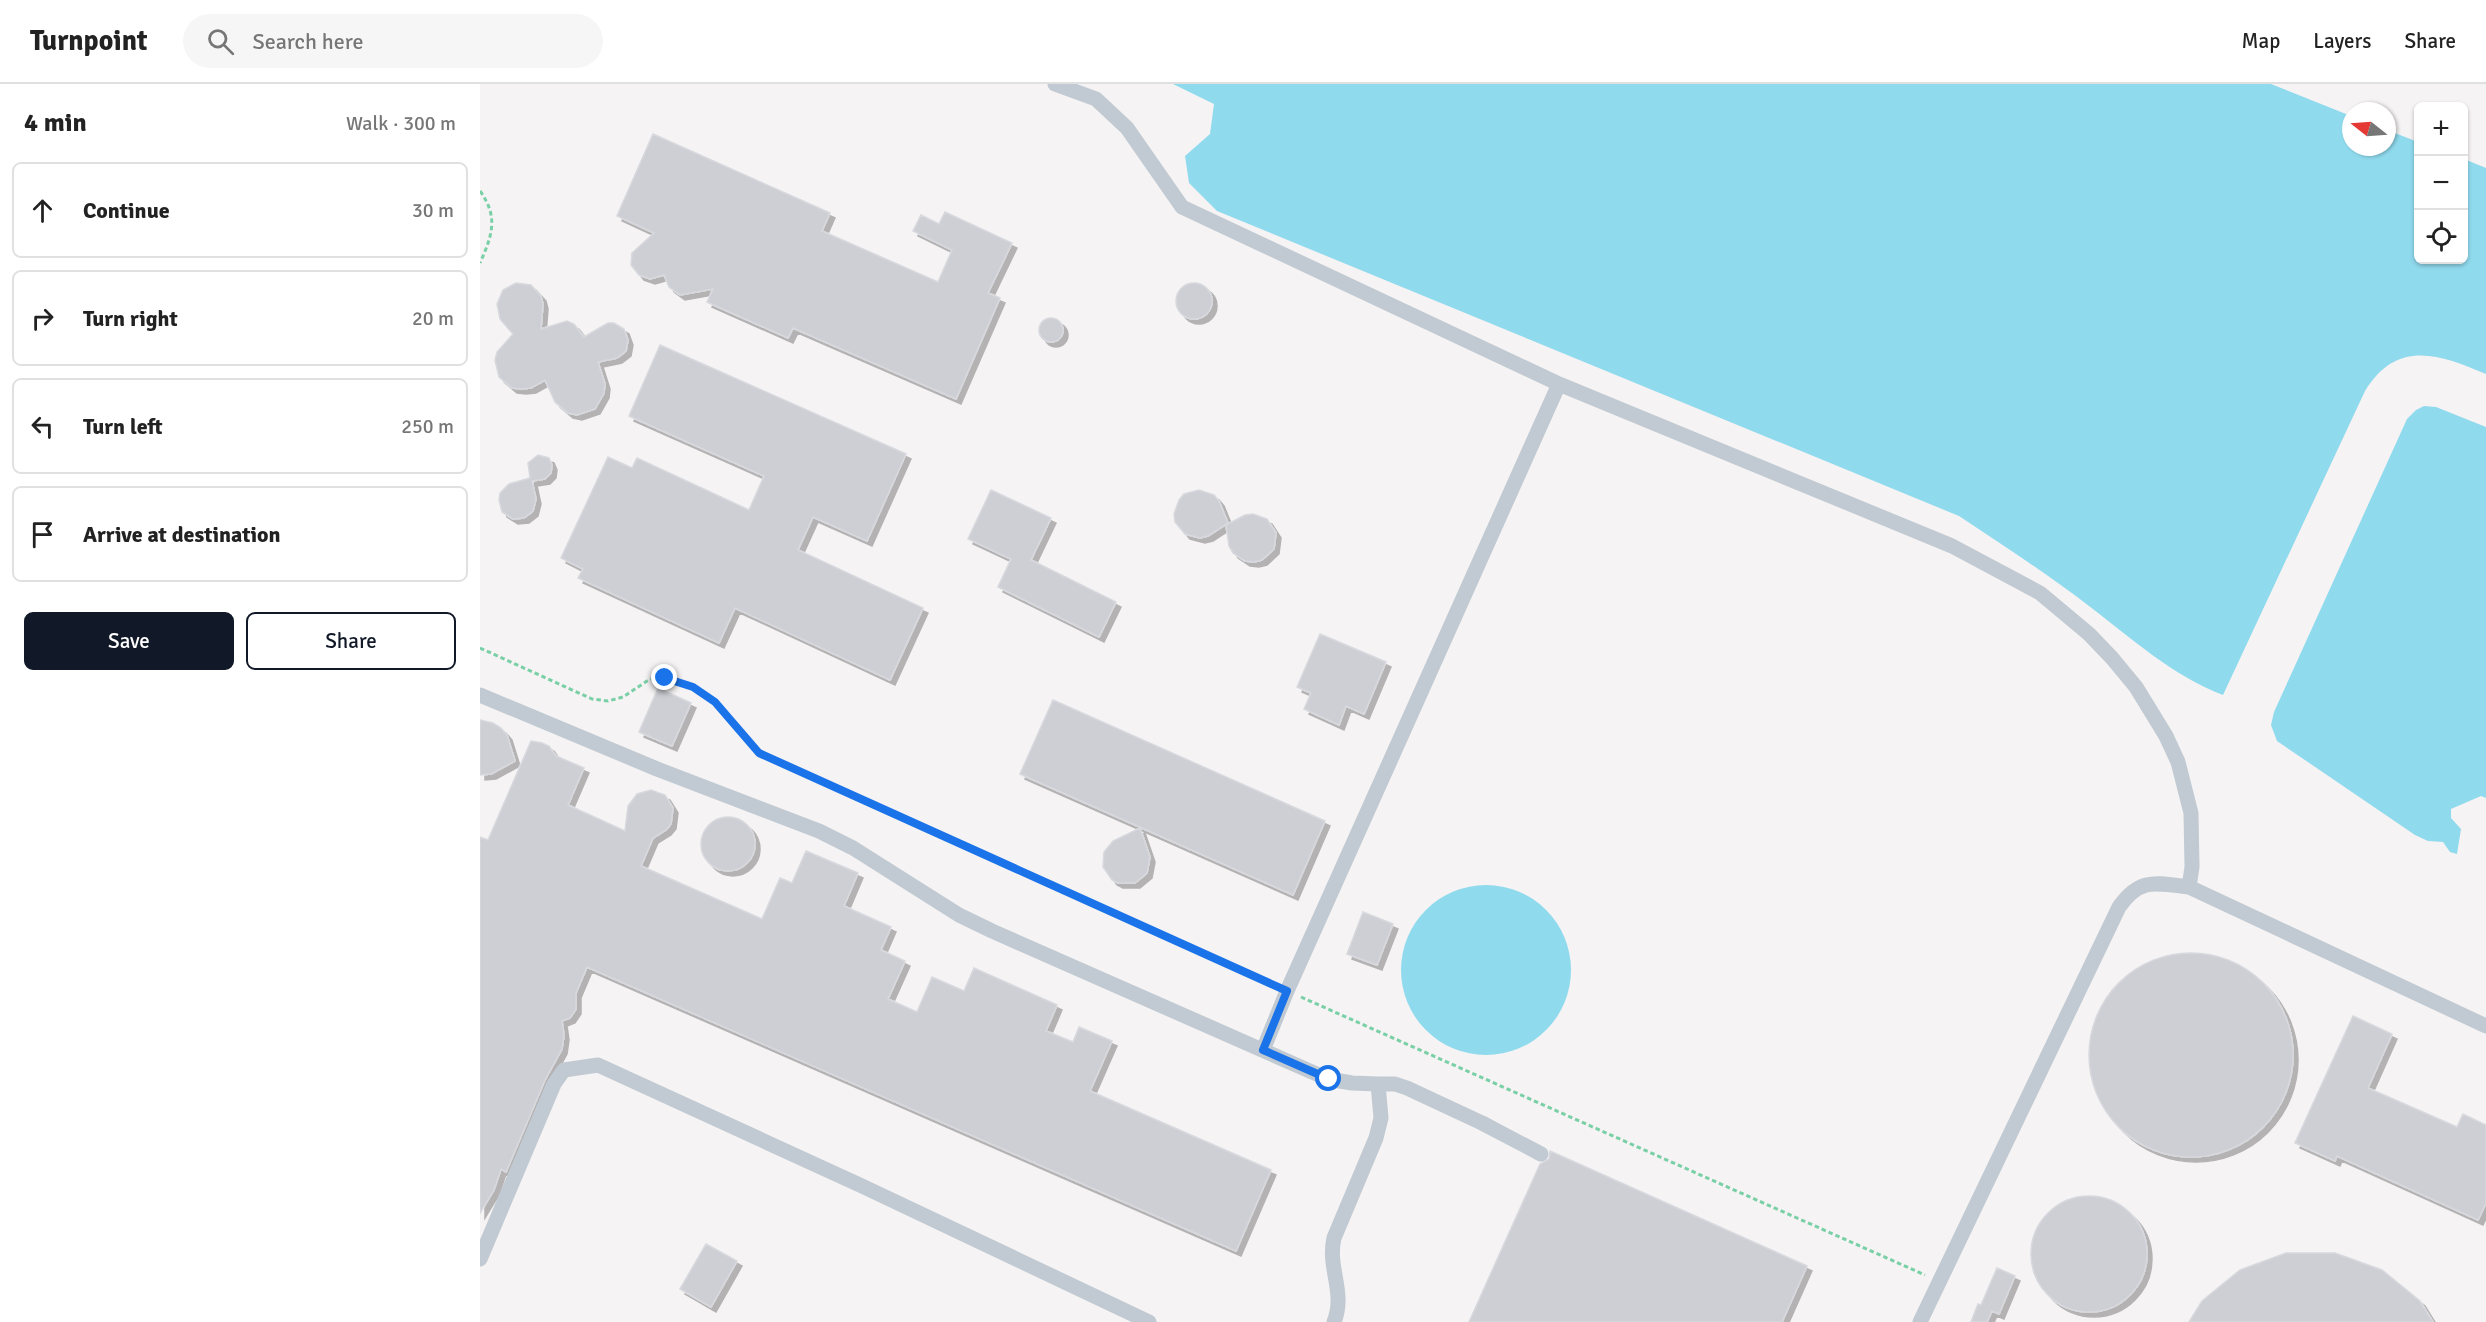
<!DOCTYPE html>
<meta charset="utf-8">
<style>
body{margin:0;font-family:Signika,sans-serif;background:#f6f6f6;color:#222}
.controls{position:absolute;right:18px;top:18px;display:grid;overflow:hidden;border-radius:9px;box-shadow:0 2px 4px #0004}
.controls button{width:54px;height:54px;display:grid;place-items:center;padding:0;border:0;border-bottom:2px solid #e0e0e0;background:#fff;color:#222;font:30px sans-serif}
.compass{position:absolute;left:1862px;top:18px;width:54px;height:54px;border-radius:50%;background:#fff;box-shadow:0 2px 4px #0004;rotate:287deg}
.stop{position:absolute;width:18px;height:18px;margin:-14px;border:4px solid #1a73e8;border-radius:50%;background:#fff}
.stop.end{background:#1a73e8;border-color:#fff;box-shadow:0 2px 6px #0008}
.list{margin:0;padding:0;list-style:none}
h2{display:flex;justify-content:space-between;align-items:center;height:78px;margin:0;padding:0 24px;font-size:26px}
h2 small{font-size:20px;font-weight:400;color:#767676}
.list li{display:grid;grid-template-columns:39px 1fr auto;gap:18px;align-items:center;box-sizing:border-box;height:96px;margin:0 12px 12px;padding:0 12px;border:2px solid #e0e0e0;border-radius:9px}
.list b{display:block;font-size:22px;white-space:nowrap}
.list em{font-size:20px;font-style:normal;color:#767676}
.actions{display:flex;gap:12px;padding:18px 24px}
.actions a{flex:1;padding:14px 0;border:2px solid #111827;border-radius:9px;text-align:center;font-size:21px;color:#111827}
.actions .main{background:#111827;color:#fff}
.icon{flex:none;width:33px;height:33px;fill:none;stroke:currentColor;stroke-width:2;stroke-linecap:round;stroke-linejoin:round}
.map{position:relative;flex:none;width:2006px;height:1238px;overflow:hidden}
header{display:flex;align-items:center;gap:36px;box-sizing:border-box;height:84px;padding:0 30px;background:#fff;border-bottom:2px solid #e0e0e0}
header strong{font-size:28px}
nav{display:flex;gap:33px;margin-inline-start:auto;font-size:21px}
.search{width:420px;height:54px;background:#f6f6f6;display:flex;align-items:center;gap:15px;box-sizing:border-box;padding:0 21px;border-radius:33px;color:#767676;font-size:22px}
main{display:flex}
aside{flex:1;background:#fff}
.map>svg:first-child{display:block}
.water{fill:#90daee}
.building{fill:#cdcfd5;stroke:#d7d9de;stroke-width:1.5;filter:url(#shadow)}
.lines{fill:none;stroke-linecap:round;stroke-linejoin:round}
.path{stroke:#7ad0a6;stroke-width:3;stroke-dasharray:4.5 3;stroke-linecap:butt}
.minor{stroke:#c1cad2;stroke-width:15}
.route{stroke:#1a73e8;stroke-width:8}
</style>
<header>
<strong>Turnpoint</strong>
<div class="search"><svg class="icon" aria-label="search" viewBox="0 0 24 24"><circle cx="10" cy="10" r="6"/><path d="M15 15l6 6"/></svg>Search here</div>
<nav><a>Map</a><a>Layers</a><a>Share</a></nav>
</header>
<main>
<aside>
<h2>4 min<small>Walk · 300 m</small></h2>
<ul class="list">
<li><svg class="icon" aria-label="ahead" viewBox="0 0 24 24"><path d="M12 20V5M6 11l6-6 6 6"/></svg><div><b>Continue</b></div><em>30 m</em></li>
<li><svg class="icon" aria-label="right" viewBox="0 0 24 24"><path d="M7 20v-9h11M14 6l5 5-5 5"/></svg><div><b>Turn right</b></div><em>20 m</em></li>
<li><svg class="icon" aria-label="left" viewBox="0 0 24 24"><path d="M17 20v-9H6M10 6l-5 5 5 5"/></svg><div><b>Turn left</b></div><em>250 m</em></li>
<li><svg class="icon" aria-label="arrive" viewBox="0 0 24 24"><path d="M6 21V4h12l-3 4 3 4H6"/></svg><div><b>Arrive at destination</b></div></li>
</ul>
<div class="actions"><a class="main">Save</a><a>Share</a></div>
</aside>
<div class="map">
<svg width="2006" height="1238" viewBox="0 0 2006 1238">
<defs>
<filter id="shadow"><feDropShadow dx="5" dy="5" stdDeviation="0" flood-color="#0004"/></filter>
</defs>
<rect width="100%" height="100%" fill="#f5f3f3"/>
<!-- water -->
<path class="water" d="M693 0H1791L1871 32V63H1907V46L1938 58V176H1984V75L2006 84V290C1959 270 1917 255 1885 307L1743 611C1693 592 1651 554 1609 522 1567 490 1523 461 1479 432L737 127 709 99 705 72 730 50 734 20Z
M1944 322 1956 323 2006 343V714L2001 712 1971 725V734L1981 745 1977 770 1970 768 1963 758 1948 757 1935 751 1797 657 1791 641 1794 628 1927 335 1936 326Z
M921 886a85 85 0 1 1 170 0a85 85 0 1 1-170 0Z"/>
<!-- building -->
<path class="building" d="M173 50 350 129 342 147 458 198 472 166 433 147 441 131 459 140 465 128 532 159 508 209 520 214 476 315 313 244 308 254 227 218 233 205 200 211 189 203 184 191 170 195 159 191 151 181 152 169 174 149 137 132Z
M696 217a18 18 0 1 1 36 0a18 18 0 1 1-36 0Z
M36 199 51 201 61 212 63 220 61 245 87 237 94 240 104 253 128 239H134L144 245 148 256 146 267 137 274 118 278 125 300 124 309 115 325 97 331 88 329 75 318 65 296 51 304 41 305 32 304 19 293 15 276 17 268 33 250 20 235 17 220 23 206Z
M559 246a12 12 0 1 1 24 0a12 12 0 1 1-24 0Z
M180 261 426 370 387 457 333 433 318 466 443 524 410 596 255 524 239 559 98 494 103 485 81 474 128 373 152 384 157 374 269 426 284 392 149 332Z
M58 371 69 374 72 381 71 389 65 395 52 397 56 415 53 427 44 434 33 435 22 428 19 416 20 409 29 400 50 394 48 379Z
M511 406 571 434 551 476 636 518 619 553 518 503 531 475 488 455Z
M719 406 734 411 739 417 748 439 728 452 720 454 705 450 695 438 694 430 699 416 704 410Z
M773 430 787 435 796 449 794 465 782 476 774 478 765 477 753 469 749 462 746 441 765 431Z
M840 550 906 578 884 630 866 622 859 641 824 625 831 609 817 603Z
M178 604 211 619 192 662 159 648Z
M573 616 845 737 813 811 540 690Z
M0 636 13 639 21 644 27 651 35 677 11 690 0 691Z
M51 657 62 659 69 662 76 672 104 684 88 721 145 747 148 722 157 710 171 706 185 711 193 724 191 740 186 746 173 754 161 782 282 835 300 794 312 799 326 767 378 789 364 822 411 843 401 866 425 877 408 915 437 928 452 893 484 907 494 884 577 921 566 947 593 958 599 943 632 957 610 1007 791 1086 756 1167 107 883 96 909V925L90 934 82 937 84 951 82 965 65 996 26 1088 21 1085 14 1106 0 1129V753L8 756Z
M221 760a27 27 0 1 1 54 0a27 27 0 1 1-54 0Z
M660 744 670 773 667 789 655 799H638L632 796 623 783 624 768 633 757Z
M883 828 913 840 897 881 867 870Z
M1609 971a102 102 0 1 1 204 0a102 102 0 1 1-204 0Z
M1873 932 1912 950 1888 1004 1977 1043 1983 1030 2006 1041V1119L1998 1136 1857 1072 1855 1077 1815 1059Z
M1070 1067 1327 1182 1302 1238H989L1060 1080 1069 1075Z
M1551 1170a58 58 0 1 1 116 0a58 58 0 1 1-116 0Z
M226 1160 257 1177 231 1223 200 1205Z
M1806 1169H1855L1902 1186 1940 1217 1953 1238H1709L1722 1217 1760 1186Z
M1517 1184 1535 1192 1519 1230 1512 1227 1507 1238H1491L1498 1220 1501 1221Z"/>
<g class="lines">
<!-- path -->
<path class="path" d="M0 107C19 133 12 152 0 179
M0 564 112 615 128 617 143 613 170 595 185 594 213 603 235 618 279 669 793 901
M821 913 1445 1191"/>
<!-- minor -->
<path class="minor" d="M575 0 616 15 647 44 702 123 1079 300 1472 462 1560 509 1609 550 1632 574 1656 603 1686 652 1698 678 1711 729 1712 783 1709 803C1676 799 1660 793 1639 823L1440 1238
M0 611 177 685 339 747 373 764 479 831 512 847 848 995 872 999 898 1000 901 1034 896 1054 854 1154C847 1184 866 1208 854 1238
M1709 803 2006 942
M783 966 807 907 1079 300
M898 1000H915L927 1004 1002 1039 1061 1070
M0 1175 74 1000 84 986 118 981 382 1102 669 1238"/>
</g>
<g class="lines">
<!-- route -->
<path class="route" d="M185 594 213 603 235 618 279 669 807 907 783 966 849 995"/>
</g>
</svg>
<div class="controls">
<button>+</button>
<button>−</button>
<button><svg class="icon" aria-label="locate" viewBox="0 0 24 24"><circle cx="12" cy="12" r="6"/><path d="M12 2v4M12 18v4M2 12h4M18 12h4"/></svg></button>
</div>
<svg class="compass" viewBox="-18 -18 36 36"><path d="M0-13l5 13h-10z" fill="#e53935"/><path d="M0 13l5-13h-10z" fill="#767676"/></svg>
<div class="stop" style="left:849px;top:995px"></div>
<div class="stop end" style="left:185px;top:594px"></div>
</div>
</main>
